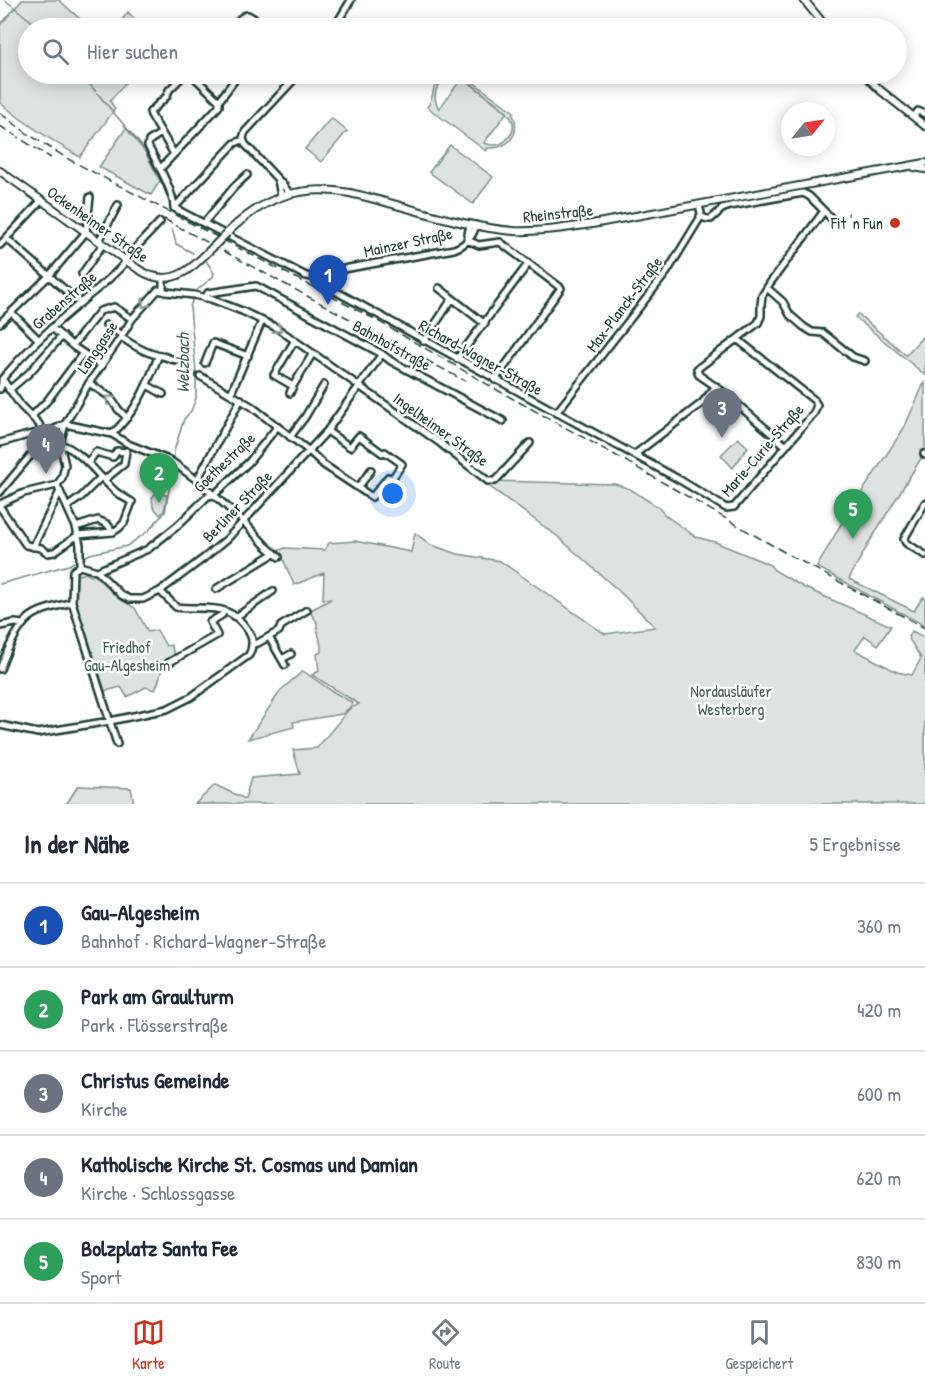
<!DOCTYPE html>
<html lang="de">
<meta charset="utf-8">
<style>
body{margin:0;font-family:"Patrick Hand",sans-serif;background:#f2f2f3;color:#1f2937}
.compass{position:absolute;left:781px;top:102px;width:54px;height:54px;border-radius:50%;background:#fff;box-shadow:0 3px 15px #0003;rotate:60deg}
.you{position:absolute;left:393px;top:494px;width:21px;height:21px;margin:-15px;border:4px solid #fff;border-radius:50%;background:#1a73e8;box-shadow:0 0 0 9px #1a73e833}
.badge{display:grid;place-items:center;width:39px;height:39px;border-radius:50%;background:#c8321e;color:#fff;font-size:20px;font-weight:700}
.pin{position:absolute;translate:-50% -50px;filter:drop-shadow(0 2px 3px #0008)}
.pin::after{content:'';position:absolute;top:32px;width:21px;height:18px;background:inherit;clip-path:polygon(0 0,100% 0,50% 100%)}
.list{margin:0;padding:0;list-style:none}
h2{display:flex;justify-content:space-between;align-items:center;height:78px;margin:0;padding:0 24px;font-size:26px}
h2 small{font-size:20px;font-weight:400;color:#747a83}
.list li{display:grid;grid-template-columns:39px 1fr auto;gap:18px;align-items:center;box-sizing:border-box;height:84px;padding:0 24px;border-top:2px solid #e0e1e3}
.list b{display:block;font-size:22px;white-space:nowrap}
.list p{margin:0;font-size:20px;white-space:nowrap;color:#747a83}
.list em{font-size:20px;font-style:normal;color:#747a83}
.icon{flex:none;width:33px;height:33px;fill:none;stroke:currentColor;stroke-width:2;stroke-linecap:round;stroke-linejoin:round}
.map{position:relative;flex:none;width:925px;height:804px;overflow:hidden}
.search{position:absolute;background:#fff;box-shadow:0 3px 15px #0003;left:18px;right:18px;top:18px;height:66px;display:flex;align-items:center;gap:15px;box-sizing:border-box;padding:0 21px;border-radius:33px;color:#747a83;font-size:22px}
.sheet{height:498px;background:#fff}
nav{display:flex;justify-content:space-around;align-items:center;box-sizing:border-box;height:84px;border-top:2px solid #e0e1e3;background:#fff;font-size:16px;color:#747a83}
nav a{display:grid;justify-items:center;gap:3px}
nav .on{color:#c8321e}
.map>svg:first-child{display:block}
.green{fill:#dee3e2;stroke:#7e908b;stroke-width:1.5;fill-rule:evenodd}
.lines{fill:none;stroke-linecap:round;stroke-linejoin:round}
.stream{stroke:#758883;stroke-width:1.5}
.minor-casing{stroke:#1f3d34;stroke-width:10}
.major-casing{stroke:#1f3d34;stroke-width:10}
.minor{stroke:#fff;stroke-width:5}
.major{stroke:#fff;stroke-width:6}
.rail{stroke:#1f3d34;stroke-width:1.5;stroke-dasharray:9 4.5;stroke-linecap:butt}
.major-bridge-casing{stroke:#1f3d34;stroke-width:10;stroke-linecap:butt}
.major-bridge{stroke:#fff;stroke-width:6}
.oneway{stroke:#8f9e9a}
.poi-dot{fill:#c8321e;stroke:#fff;stroke-width:2}
.labels{text-anchor:middle;dominant-baseline:central;stroke-width:5;stroke-linejoin:round;paint-order:stroke}
.street-label{font-size:16px;fill:#1f3d34;stroke:#fff}
.poi-label{font-size:16px;fill:#1f3d34;stroke:#fff;text-anchor:end}
.park-label{font-size:16px;fill:#455e57;stroke:#fff}
.water-label{font-size:18px;font-style:italic;fill:#4a625b;stroke:#fff}
</style>
<div class="map">
<svg width="925" height="804" viewBox="0 0 925 804">
<rect width="100%" height="100%" fill="#fff"/>
<filter id="ink" filterUnits="userSpaceOnUse"><feTurbulence type="fractalNoise" baseFrequency=".0167" numOctaves="2"/><feDisplacementMap in="SourceGraphic" scale="12" xChannelSelector="R" yChannelSelector="G"/><feConvolveMatrix kernelMatrix="1 2 1 2 8 2 1 2 1" color-interpolation-filters="sRGB"/></filter>
<g filter="url(#ink)">
<!-- green -->
<path class="green" d="M22 0H59L90 28H28V74H133L110 101 115 109 80 157C52 141 25 123 0 103V25Z
M128 12 143 28H116Z
M451 74H462L514 112 513 114C521 134 509 149 488 148L486 151 427 107C438 94 426 82 451 74ZM456 77 462 78 439 109C430 94 438 78 456 77ZM464 79C472 84 479 90 487 96 500 105 526 122 506 140 500 146 492 146 484 143L507 112Z
M331 118 347 131 321 162 305 149Z
M126 128 145 152 160 181 151 195 99 167Z
M450 145 493 177 473 204 429 172Z
M858 314 906 355 925 334V375L855 317Z
M925 381V452L870 541 849 579 914 611 923 597 925 598V626L817 567 841 524 904 428Z
M738 438 748 447 733 468 721 455Z
M488 481 615 484 630 489 658 507 665 515 696 537 715 542 761 561 770 565 774 570 803 587 891 626 878 645 865 636 855 650 897 672 912 675 921 658 908 637 912 631 925 638V804H195L215 785 245 799 251 778 300 774 293 750 317 748 349 709 359 704 312 675 319 671 317 654 321 652C322 641 316 632 317 622L309 611 331 599H323L324 573 294 585 281 554 278 551 285 548 325 550 329 543 355 541 411 552 415 533 431 545 458 554 500 561 605 634 655 627 619 591 557 536 490 487Z
M157 491 165 495H167L164 511 160 515 153 507 152 498Z
M86 573 91 576 97 574 100 575 128 604 135 608 148 632 157 630 166 646 171 645 175 656C158 665 163 675 155 690L146 687 127 697 121 687 105 691 75 601 74 576Z
M303 671 332 691 353 703 349 708 342 714 293 722 294 727 248 739 281 690Z
M78 786 131 788 134 804H64L67 803Z"/>
<g class="lines">
<!-- stream -->
<path class="stream" d="M5 0 40 28
M81 74 146 151 159 176 169 201
M172 228 176 244 193 253
M197 290 213 277 214 273 207 262
M174 459V451L184 419 191 411 196 398V372L190 307 193 298
M84 557 90 554 127 546 148 531 165 512 173 468
M0 584 69 565 74 562"/>
<defs>
<path id="minor" d="M233 28C237 23 241 15 248 15L270 28
M334 28 351 0
M191 74 219 101
M914 116 918 111 925 114
M161 133 149 141 148 146C156 161 174 192 174 208
M174 154 151 115 150 112 167 96 169 90 185 74
M160 169 219 106V101L239 74
M278 180 281 196
M289 193 284 186 245 144 243 138 245 132 299 74
M174 208 306 276 320 278
M174 208 235 143 243 140
M700 216 707 219H711L722 209 730 206 803 193 809 196 832 219
M204 223 234 187 247 175
M6 238 80 303
M467 240 479 245 500 242 561 288 495 380
M467 240 470 224
M99 241 118 205
M0 245 42 200
M125 259 160 222
M82 274 103 244
M320 278 322 283 326 286 680 480 726 508 734 507 814 413 817 405 814 400 737 339
M320 278 322 274 327 272 454 249C465 245 473 237 476 225
M163 279V290L166 292
M439 288 485 324
M767 288 783 302 790 315 804 327 812 332 823 333 853 357 865 361
M158 290 166 292 194 295 211 299 242 311 277 328 440 443 488 481H495L530 443
M205 298 208 293 256 286 382 354 391 361 503 421
M11 312 39 340
M0 323 49 276 86 232 90 197
M106 325 122 335
M52 328 74 347 102 366
M121 337C134 346 147 354 162 356 167 357 171 360 177 360
M424 341 452 299
M73 345 100 311 114 307 132 319
M457 359 528 264
M205 363 213 343 248 356
M200 376 251 406 309 451 324 465 372 497 388 477 392 479 402 464 385 452 382 453 359 436 350 447 327 431
M3 380 21 406 39 424 42 433
M89 383 110 397 118 409 127 418
M147 385 163 394
M293 386 313 353
M0 389 2 383V379C25 352 51 327 79 304 95 290 113 278 127 260
M9 390 29 373 62 336
M231 393 262 321
M290 393 293 386 274 375 295 340
M556 413 667 272 700 218 701 213 699 205
M32 416 47 401 83 353
M65 424 112 434 128 444 171 461 197 480 214 495 243 521 266 546 279 557
M112 434C136 412 147 386 158 357
M290 437 305 417 324 385
M0 443 28 435 51 431 65 424
M786 446 722 391 699 375 697 369 758 323 761 316V305L762 296 770 283 824 211
M924 454 925 455
M634 455 702 403 716 386
M88 463 96 452 113 457 117 451 125 452
M104 480 124 464 126 451
M197 480 241 399
M57 485 62 478 65 465 60 444 65 424 89 383 121 337 132 319 158 290
M57 485 76 527 80 545V566
M358 488 371 470
M0 492 51 431
M925 503 904 539 906 543 925 555
M0 504 24 493 57 485
M0 507 26 545 41 548 48 553 54 552 78 535 113 532 119 528 124 523 132 502C127 499 121 496 116 492 99 477 81 450 60 444
M67 507 81 497 101 477
M76 527 98 520 107 524 113 532
M33 547 60 491
M80 566 97 571 121 595 129 599H143L160 591 204 558 227 539 327 431 382 354
M80 566 73 571 72 602 117 744
M97 571 148 549 177 526 208 496 214 495 249 462 277 427
M216 589 275 553
M236 617 273 591
M0 626 15 623 22 624
M269 637 285 665
M253 644 258 643 279 631 281 626 307 610
M282 659 291 654
M168 663 217 635 210 622 222 615 224 611
M0 669C6 653 19 622 35 614 46 608 60 606 72 602
M0 725 38 733 110 721 167 709 191 697 249 655C253 647 254 640 249 632 229 600 206 611 176 607L160 591"/>
<path id="major" d="M804 0 827 28
M864 74 880 90 925 126
M914 167 925 169
M0 171 138 269C170 290 189 271 212 248
M227 233C264 197 299 184 350 193 404 205 460 227 514 231 540 232 566 228 592 224L925 163"/>
</defs>
<!-- minor casing -->
<use href="#minor" class="minor-casing"/>
<!-- major casing -->
<use href="#major" class="major-casing"/>
<!-- minor -->
<use href="#minor" class="minor"/>
<!-- major -->
<use href="#major" class="major"/>
<!-- rail -->
<path class="rail" d="M0 113 28 134 70 160 378 321 499 391 615 455 784 552 925 628
M0 126 51 158
M164 219 465 381"/>
<defs>
<path id="major-bridge" d="M212 248 227 233"/>
</defs>
<!-- major-bridge casing -->
<use href="#major-bridge" class="major-bridge-casing"/>
<!-- major-bridge -->
<use href="#major-bridge" class="major-bridge"/>
</g>
<!-- one-way arrows -->
<defs><path id="oneway-chevron" d="M-2-3.5L2.5 0L-2 3.5" fill="none" stroke-width="1.6" stroke-linecap="round" stroke-linejoin="round" transform="scale(1.5)"/></defs>
<g class="oneway">
<use href="#oneway-chevron" transform="translate(145 304) rotate(129)"/>
<use href="#oneway-chevron" transform="translate(278 329) rotate(30)"/>
<use href="#oneway-chevron" transform="translate(109 399) rotate(-135)"/>
</g>
</g>
<!-- markers -->
<circle class="poi-dot" cx="895" cy="223" r="6"/>
<g class="labels">
<!-- street labels -->
<g class="street-label">
<text transform="translate(558 213) rotate(-6)">Rheinstraße</text>
<text transform="translate(98 224) rotate(35)">Ockenheimer Straße</text>
<text transform="translate(408 242) rotate(-12)">Mainzer Straße</text>
<text transform="translate(64 300) rotate(-41)">Grabenstraße</text>
<text transform="translate(624 304) rotate(-53)">Max-Planck-Straße</text>
<text transform="translate(392 345) rotate(29)">Bahnhofstraße</text>
<text transform="translate(97 347) rotate(-56)">Langgasse</text>
<text transform="translate(481 357) rotate(29)">Richard-Wagner-Straße</text>
<text transform="translate(441 429) rotate(36)">Ingelheimer Straße</text>
<text transform="translate(762 450) rotate(-49)">Marie-Curie-Straße</text>
<text transform="translate(224 462) rotate(-44)">Goethestraße</text>
<text transform="translate(237 506) rotate(-46)">Berliner Straße</text>
</g>
<!-- poi labels -->
<g class="poi-label">
<text x="883" y="223">Fit 'n Fun</text>
</g>
<!-- park labels -->
<g class="park-label">
<text x="127" y="647">Friedhof<tspan x="127" dy="18">Gau-Algesheim</tspan></text>
<text x="731" y="691">Nordausläufer<tspan x="731" dy="18">Westerberg</tspan></text>
</g>
<!-- water labels -->
<g class="water-label">
<text transform="translate(182 363) rotate(-90)">Welzbach</text>
</g>
</g>
</svg>
<svg class="compass" viewBox="-18 -18 36 36"><path d="M0-13l5 13h-10z" fill="#e53935"/><path d="M0 13l5-13h-10z" fill="#747a83"/></svg>
<div class="you"></div>
<div class="pin badge" style="left:328px;top:305px;background:#1a4fb4">1</div>
<div class="pin badge" style="left:159px;top:503px;background:#2e9e5b">2</div>
<div class="pin badge" style="left:722px;top:438px;background:#6b7280">3</div>
<div class="pin badge" style="left:46px;top:474px;background:#6b7280">4</div>
<div class="pin badge" style="left:853px;top:539px;background:#2e9e5b">5</div>
<div class="search"><svg class="icon" aria-label="search" viewBox="0 0 24 24"><circle cx="10" cy="10" r="6"/><path d="M15 15l6 6"/></svg>Hier suchen</div>
</div>
<section class="sheet">
<h2>In der Nähe<small>5 Ergebnisse</small></h2>
<ul class="list">
<li><span class="badge" style="background:#1a4fb4">1</span><div><b>Gau-Algesheim</b><p>Bahnhof · Richard-Wagner-Straße</p></div><em>360 m</em></li>
<li><span class="badge" style="background:#2e9e5b">2</span><div><b>Park am Graulturm</b><p>Park · Flösserstraße</p></div><em>420 m</em></li>
<li><span class="badge" style="background:#6b7280">3</span><div><b>Christus Gemeinde</b><p>Kirche</p></div><em>600 m</em></li>
<li><span class="badge" style="background:#6b7280">4</span><div><b>Katholische Kirche St. Cosmas und Damian</b><p>Kirche · Schlossgasse</p></div><em>620 m</em></li>
<li><span class="badge" style="background:#2e9e5b">5</span><div><b>Bolzplatz Santa Fee</b><p>Sport</p></div><em>830 m</em></li>
</ul>
</section>
<nav>
<a class="on"><svg class="icon" aria-label="map" viewBox="0 0 24 24"><path d="M3 6l6-2 6 2 6-2v14l-6 2-6-2-6 2zM9 4v14M15 6v14"/></svg>Karte</a>
<a><svg class="icon" aria-label="directions" viewBox="0 0 24 24"><path d="M12 3l9 9-9 9-9-9zM9 14v-3h6M13 9l2 2-2 2"/></svg>Route</a>
<a><svg class="icon" aria-label="saved" viewBox="0 0 24 24"><path d="M7 4h10v16l-5-4-5 4z"/></svg>Gespeichert</a>
</nav>
